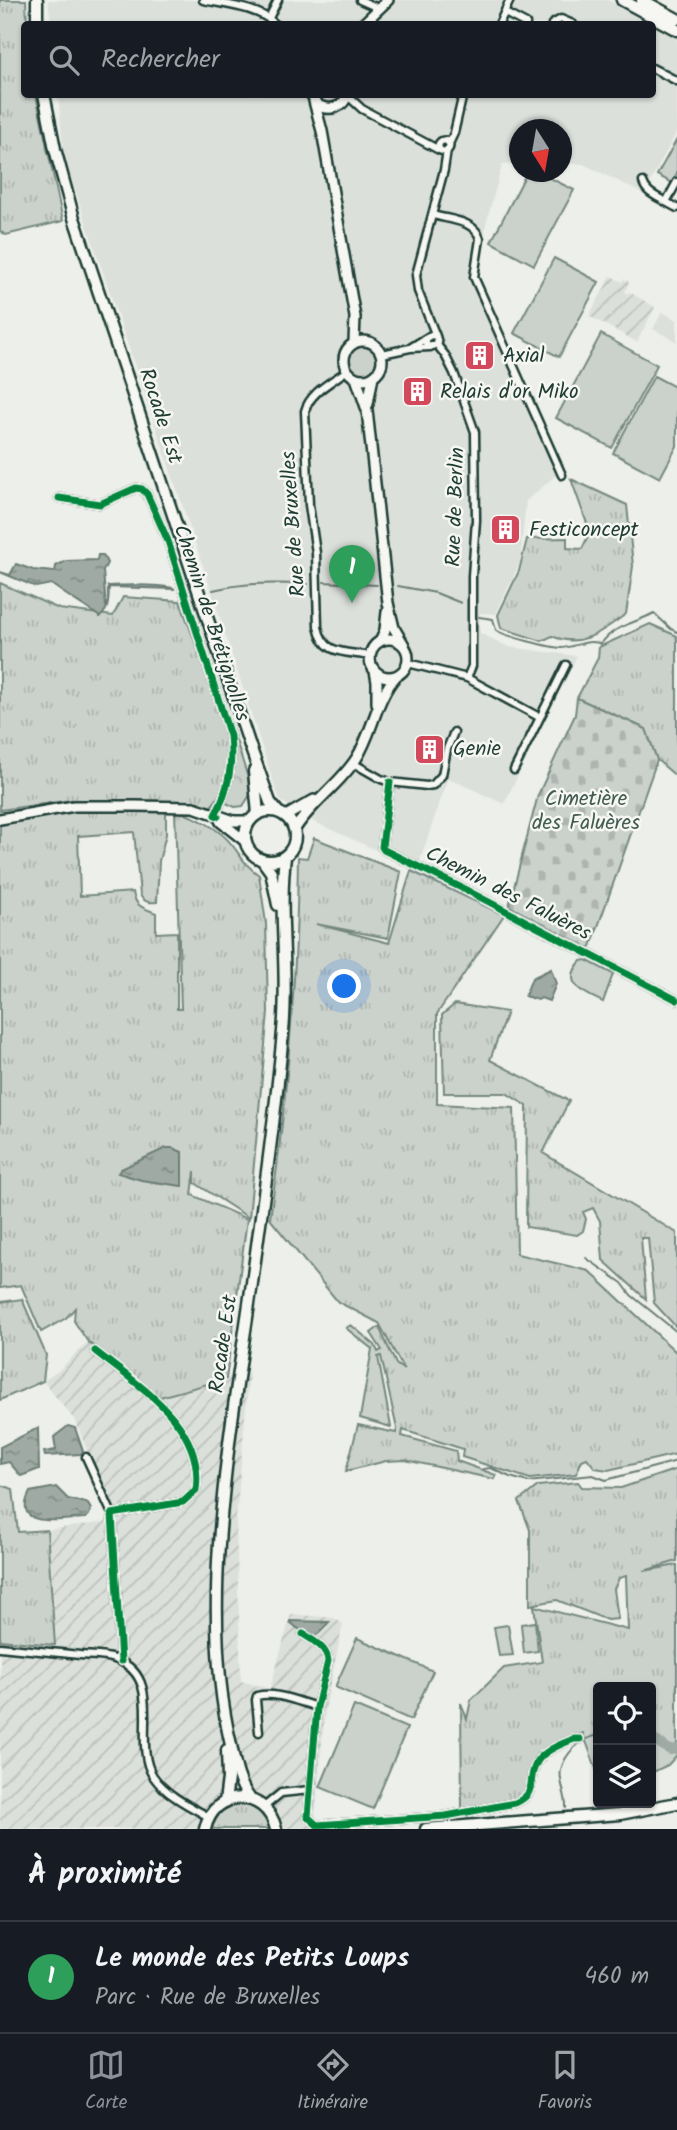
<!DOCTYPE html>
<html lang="fr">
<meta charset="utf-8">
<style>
body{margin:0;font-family:Kalam,sans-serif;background:#20242c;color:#f1f3f6}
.controls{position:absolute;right:21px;bottom:21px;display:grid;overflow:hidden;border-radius:7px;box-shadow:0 2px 5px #0004}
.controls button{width:63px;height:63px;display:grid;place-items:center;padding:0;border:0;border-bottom:2px solid #363941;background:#171b24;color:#f1f3f6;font:35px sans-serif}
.compass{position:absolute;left:509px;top:119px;width:63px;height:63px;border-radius:50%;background:#171b24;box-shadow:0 2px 5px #0004;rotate:169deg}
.you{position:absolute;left:345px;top:987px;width:24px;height:24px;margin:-18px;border:5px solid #fff;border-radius:50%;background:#1a73e8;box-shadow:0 0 0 10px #1a73e833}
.badge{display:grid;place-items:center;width:46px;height:46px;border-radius:50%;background:#8c9099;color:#fff;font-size:23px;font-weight:700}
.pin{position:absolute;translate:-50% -58px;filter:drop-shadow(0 2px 4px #0008)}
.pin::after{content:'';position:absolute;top:37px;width:24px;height:21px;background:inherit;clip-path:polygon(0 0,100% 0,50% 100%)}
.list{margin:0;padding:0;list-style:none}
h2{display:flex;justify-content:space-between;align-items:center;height:91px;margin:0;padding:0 28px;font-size:30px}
h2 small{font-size:23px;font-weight:400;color:#9ea1a6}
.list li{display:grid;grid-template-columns:46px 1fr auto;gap:21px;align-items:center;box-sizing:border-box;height:112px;padding:0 28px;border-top:2px solid #363941}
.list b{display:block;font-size:26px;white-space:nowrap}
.list p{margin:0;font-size:23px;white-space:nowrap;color:#9ea1a6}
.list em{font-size:23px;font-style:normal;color:#9ea1a6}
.icon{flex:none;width:38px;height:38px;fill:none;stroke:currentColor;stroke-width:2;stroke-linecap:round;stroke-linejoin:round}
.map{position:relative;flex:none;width:677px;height:1829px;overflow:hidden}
.search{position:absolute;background:#171b24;box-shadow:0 2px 5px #0004;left:21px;right:21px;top:21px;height:77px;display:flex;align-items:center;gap:18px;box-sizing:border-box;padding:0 24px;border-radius:7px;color:#9ea1a6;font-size:26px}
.sheet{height:203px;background:#171b24}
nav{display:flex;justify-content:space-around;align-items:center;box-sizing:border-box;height:98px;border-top:2px solid #363941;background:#171b24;font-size:19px;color:#9ea1a6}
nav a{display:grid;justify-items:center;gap:4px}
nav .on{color:#8c9099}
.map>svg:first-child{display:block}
.built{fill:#dce0db}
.industrial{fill:url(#industrial-furrows)}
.grass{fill:url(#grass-tufts);stroke:#758880;stroke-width:2}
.forest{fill:url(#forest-crowns);stroke:#758880;stroke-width:2}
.cemetery{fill:url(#cemetery-stones);stroke:#758880;stroke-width:2}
.park{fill:#cbd2cc;stroke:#758880;stroke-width:2}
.water{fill:url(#water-ripples);stroke:#6c7e77;stroke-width:2}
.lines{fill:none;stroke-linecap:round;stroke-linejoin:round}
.stream{stroke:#6c7e77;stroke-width:2}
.river{stroke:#9faaa4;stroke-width:10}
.street-casing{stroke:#1f3d34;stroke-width:11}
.secondary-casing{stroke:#1f3d34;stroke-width:14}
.primary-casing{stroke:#1f3d34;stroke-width:15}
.street{stroke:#f6f6f2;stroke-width:6}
.secondary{stroke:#f6f6f2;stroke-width:9}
.primary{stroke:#f6f6f2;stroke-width:10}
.cycleway-casing{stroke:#f6f6f2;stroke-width:11}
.cycleway{stroke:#00873e;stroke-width:7}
.labels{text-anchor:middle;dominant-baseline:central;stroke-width:5;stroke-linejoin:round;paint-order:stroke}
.poi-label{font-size:21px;fill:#1f3d34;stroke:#f6f6f2;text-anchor:start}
.street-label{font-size:21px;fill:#1f3d34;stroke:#f6f6f2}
.park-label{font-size:21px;fill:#415b52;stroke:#f6f6f2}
</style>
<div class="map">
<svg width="677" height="1829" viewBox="0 0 677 1829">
<defs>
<pattern id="industrial-furrows" width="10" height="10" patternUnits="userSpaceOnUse" patternTransform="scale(1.75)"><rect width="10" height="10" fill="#dce0db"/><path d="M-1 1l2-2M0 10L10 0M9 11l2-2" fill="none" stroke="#bcc1bd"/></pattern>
<pattern id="grass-tufts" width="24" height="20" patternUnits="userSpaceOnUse" patternTransform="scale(1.75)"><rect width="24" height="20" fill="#cbd2cc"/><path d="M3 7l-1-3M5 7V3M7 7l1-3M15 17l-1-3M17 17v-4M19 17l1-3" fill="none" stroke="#aeb5b0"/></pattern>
<pattern id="forest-crowns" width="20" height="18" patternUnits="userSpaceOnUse" patternTransform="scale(1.75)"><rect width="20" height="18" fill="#cbd2cc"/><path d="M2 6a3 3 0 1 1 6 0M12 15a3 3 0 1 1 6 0" fill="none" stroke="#aeb5b0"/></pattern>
<pattern id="cemetery-stones" width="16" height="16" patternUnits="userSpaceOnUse" patternTransform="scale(1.75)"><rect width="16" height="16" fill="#cbd2cc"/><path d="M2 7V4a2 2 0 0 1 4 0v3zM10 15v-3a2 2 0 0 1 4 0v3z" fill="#aeb5b0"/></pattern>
<pattern id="water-ripples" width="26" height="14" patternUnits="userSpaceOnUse" patternTransform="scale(1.75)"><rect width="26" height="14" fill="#9faaa4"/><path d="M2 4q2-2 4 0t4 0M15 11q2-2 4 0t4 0" fill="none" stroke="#818c86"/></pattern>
</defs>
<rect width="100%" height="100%" fill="#edefea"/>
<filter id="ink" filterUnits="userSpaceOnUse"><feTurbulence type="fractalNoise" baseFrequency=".0143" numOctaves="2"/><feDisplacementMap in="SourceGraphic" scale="14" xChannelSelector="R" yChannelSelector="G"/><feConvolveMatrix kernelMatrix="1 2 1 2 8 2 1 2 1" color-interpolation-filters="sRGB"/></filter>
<g filter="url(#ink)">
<!-- built -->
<path class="built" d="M48 0H608L677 37V131L644 194 583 164 562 163V130H520L519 164 502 165 486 224 478 274 563 469 526 501 520 562 496 614 480 613V633L509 647 577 656 504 804 448 778 417 869 308 819 281 801 275 787 205 572 64 158 58 95 652 94V24H51Z
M662 312 677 320V342L653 329Z"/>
<!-- industrial -->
<path class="industrial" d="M611 276 622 282 624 279 629 282 625 292 628 294 629 292 655 307 637 342 589 316Z
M88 1342 160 1397 249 1373 236 1521 241 1681 270 1689 291 1614 334 1618 343 1624 325 1710 314 1829H0V1640L55 1645 47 1530 106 1522V1510L89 1477 88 1453 76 1422 43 1381 57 1372Z"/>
<!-- grass -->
<path class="grass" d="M0 0H26L27 24H24V94L36 95 63 221 6 235 0 231Z
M348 359a15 15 0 1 1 30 0a15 15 0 1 1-30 0Z
M571 479 627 505 633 566 626 614C602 631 582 649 552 636L542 641 501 628 498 615 519 571 527 539 567 538V548L582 549 590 532Z
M0 583 59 609 113 616 123 597 180 601C193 640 233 732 228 769 226 786 218 800 206 812L71 800 0 810Z
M650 624 677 636V777L657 760 646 729 577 698 598 658 599 647Z
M81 810 166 812V834L159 861 157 902C149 903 144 902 140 895L134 832 78 836 80 896 133 892C135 907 144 908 156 913V933L177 932V1009H181L175 810C195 817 219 827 233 846 243 859 245 865 259 875L266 923 268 1012 249 1218 195 1183V1171L192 1195 247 1219 226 1379 160 1397 88 1342 74 1321 75 1308 66 1318 41 1332 21 1285 0 1288V820Z
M314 838 401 872 388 938 316 924 389 943 411 871 504 915 437 1014V1104L514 1108 517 1254 589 1271 677 1353V1454L608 1470 595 1468 587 1458 582 1460 576 1474 530 1479 462 1457 463 1449 403 1430 402 1436 456 1451 457 1461 496 1475 494 1479 405 1460 386 1461 346 1471 358 1425 396 1433 397 1429 381 1356 378 1357 391 1427 360 1418 372 1349 346 1328 351 1325 375 1345 378 1352 382 1350 371 1333 379 1327 396 1364 404 1370 379 1323 338 1302 270 1219C287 1100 297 978 298 857L307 858Z
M455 1004 507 1012 490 1060 569 1101 543 1153 677 1233V1328L654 1303 648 1238H641L646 1299 603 1260 600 1221 593 1208 583 1212 586 1219 583 1231 577 1235 526 1227 527 1106 506 1093H444L442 1015Z
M22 1299 46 1355 43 1381 0 1400V1302Z
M677 1469V1561L644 1571 677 1565V1755L668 1765 651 1773V1687H598V1774L583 1733 540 1751 532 1761 526 1794 523 1797 462 1809 461 1703 467 1719 471 1700 504 1668 542 1662 534 1606 628 1630 626 1576 619 1578 614 1589 618 1619 607 1620 557 1600 530 1605V1530L519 1501 538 1486 578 1482 582 1487 621 1488Z
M0 1485 13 1489 18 1532 47 1530 55 1645 0 1640Z
M236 1804C255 1804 266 1811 272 1829H211L220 1812Z"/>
<!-- forest -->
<path class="forest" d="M230 721 248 778 250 795 243 806 235 807 226 803 234 767Z"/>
<!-- cemetery -->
<path class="cemetery" d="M577 698 646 729 657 760 590 949 509 906 538 795 575 715Z"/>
<!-- park -->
<path class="park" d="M677 139V173L672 183 657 175Z
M527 172H538L574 190 534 265 491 242Z
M554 258 599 282 559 357 514 333Z
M601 334 657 365 612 448 556 418Z
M654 376 677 388V446L660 478 613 453Z
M586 960 613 974 603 1002C584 993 560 984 581 961Z
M535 1622 538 1651 524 1653 521 1624Z
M508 1625 513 1655 499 1656 494 1627Z
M357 1638 433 1671 411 1720 335 1687Z
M354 1706 407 1728 373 1809 320 1787Z"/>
<!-- water -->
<path class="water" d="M98 555H103L107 563 103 571 106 607 108 602V586C122 585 163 584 175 589L109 587C108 600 110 608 100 617 83 605 67 596 51 584L36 587 0 572 10 575 16 564 33 570 55 572 56 566 66 561 97 560Z
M551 969 556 984 549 1001 541 998 538 1000 525 996 532 978Z
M166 1148H173L182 1152V1186L141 1180 118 1173 121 1169Z
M68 1426 75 1428 83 1451 81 1454 45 1456 44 1452 56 1450 54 1437Z
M38 1428 39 1469 21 1476 9 1462 0 1464V1447Z
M56 1487 68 1499 87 1503 91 1509 89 1515 85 1518C65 1519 10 1531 30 1492Z
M290 1622V1621L329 1622C326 1625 320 1634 316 1635 310 1638 295 1627 290 1622Z"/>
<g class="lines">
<!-- stream -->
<path class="stream" d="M324 582 377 585
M398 586 436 593 461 603
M213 590C245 582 275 583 308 584
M479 617 493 619 496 630C504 636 552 648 562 648 574 647 590 638 601 644 614 625 634 624 654 613L671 629 677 632
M586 1258 622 1283 631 1295 677 1332
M483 1469 491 1468 510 1477 528 1482 593 1475 606 1480 677 1461
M566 1808C567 1796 558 1780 561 1770 565 1753 580 1739 598 1735"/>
<!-- river -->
<path class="river" d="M651 1738 670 1750 677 1749
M599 1809 600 1803"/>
<defs>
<path id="street" d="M203 0C226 5 258 7 275 24
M360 0 378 8
M505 13 526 24
M269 18 278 0
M499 24 510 0
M552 24 561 19 573 24
M652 68 677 81
M348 96 362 109 439 150
M438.5 146a5.5 5.5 0 1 1 11 0a5.5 5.5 0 1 1-11 0Z
M449 144 454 133 463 94
M643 182C646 193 656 196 666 202
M677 182 666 202 677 208
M433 215C449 220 475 220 480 239L474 277 562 475
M436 336 418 291 416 275 444 170 447 150
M437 345 445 355 454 373 475 432 476 520 472 576V666L467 678
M410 348 431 335 436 336 438 343 430 347 426 343V338
M382 354 410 348 430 347
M346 371C332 382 310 392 305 411L309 505 316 553 318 627C324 656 345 651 370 656
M59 498 100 504 136 488 142 489 147 494 168 541 230 736C233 765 229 789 215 815
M408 663 467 678 539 717
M353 763 381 779 390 782 427 786 433 785 442 775 447 749 454 732
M514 770 566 665
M390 782 382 847 384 850 468 891 677 1000
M95 1351C139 1386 205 1425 196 1490L183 1502 112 1514 121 1661
M86 1457 112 1514
M303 1634C314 1641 327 1648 328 1661L317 1707 308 1817 317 1825 446 1816 515 1803C539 1793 526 1779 537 1762 544 1750 562 1744 574 1739H580
M0 1647C27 1650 53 1652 80 1655 92 1656 106 1655 117 1660 166 1679 131 1742 153 1776 166 1795 189 1806 209 1817
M259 1732 256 1700 257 1696C275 1691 299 1702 317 1707
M264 1807 281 1793 310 1790"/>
<path id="secondary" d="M363 24 388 0
M311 94 319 106C331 111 343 108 348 94
M314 101 322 131 355 317 354 342
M344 360a19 19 0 1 1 38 0a19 19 0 1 1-38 0Z
M356 378 367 410 388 603 394 628 404 645
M368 404 373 376
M370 658a19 19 0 1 1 38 0a19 19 0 1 1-38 0Z
M381 640 385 630 387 612
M375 671 377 682V703
M218 816 221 822 245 841
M286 816 314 800
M0 819 74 806H135L194 807 234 821H249
M295 829C311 803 339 785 356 759 373 733 375 700 396 676"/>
<path id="primary" d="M37 0V24
M622 0 677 30
M642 0 677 19
M44 94 55 149 73 215 250 746 270 802 278 812
M254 771 258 814
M245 836a25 25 0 1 1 50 0a25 25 0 1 1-50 0Z
M263 861 271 872 278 905
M250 1799C238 1783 235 1765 231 1745 197 1604 232 1425 252 1283 263 1199 276 1115 283 1031 289 973 278 914 285 857
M225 1802 228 1778 227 1750
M205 1829C214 1788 266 1788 276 1829
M426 1829 620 1814 677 1803"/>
</defs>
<!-- street casing -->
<use href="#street" class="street-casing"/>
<!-- secondary casing -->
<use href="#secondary" class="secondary-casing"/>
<!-- primary casing -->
<use href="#primary" class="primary-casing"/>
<!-- street -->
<use href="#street" class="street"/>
<!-- secondary -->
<use href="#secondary" class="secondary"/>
<!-- primary -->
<use href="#primary" class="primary"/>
<defs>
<path id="cycleway" d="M59 498 100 504 136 488 142 489 147 494 168 541 230 736C233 765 229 789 215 815L218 816
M390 782 382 847 384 850 468 891 677 1000
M95 1351C139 1386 205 1425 196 1490L183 1502 112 1514 121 1661
M303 1634C314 1641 327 1648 328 1661L317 1707 308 1817 317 1825 446 1816 515 1803C539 1793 526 1779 537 1762 544 1750 562 1744 574 1739H580"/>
</defs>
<!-- cycleway casing -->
<use href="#cycleway" class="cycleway-casing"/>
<!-- cycleway -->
<use href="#cycleway" class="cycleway"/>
</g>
</g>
<!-- icons -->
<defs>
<symbol id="building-square" viewBox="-11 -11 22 22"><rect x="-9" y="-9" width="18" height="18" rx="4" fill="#d1495b" stroke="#f6f6f2"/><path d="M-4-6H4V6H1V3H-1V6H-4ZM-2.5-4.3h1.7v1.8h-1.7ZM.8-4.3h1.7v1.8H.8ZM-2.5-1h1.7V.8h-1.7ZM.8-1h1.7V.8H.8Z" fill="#fff"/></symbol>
</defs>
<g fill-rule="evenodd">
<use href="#building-square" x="462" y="338" width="35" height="35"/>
<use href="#building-square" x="400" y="374" width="35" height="35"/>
<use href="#building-square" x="488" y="512" width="35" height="35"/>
<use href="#building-square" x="412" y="732" width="35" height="35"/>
</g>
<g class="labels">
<!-- poi labels -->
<g class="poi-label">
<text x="503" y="356">Axial</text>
<text x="440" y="392">Relais d'or Miko</text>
<text x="529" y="530">Festiconcept</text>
<text x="453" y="749">Genie</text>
</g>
<!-- street labels -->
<g class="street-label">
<text transform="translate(160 416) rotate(72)">Rocade Est</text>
<text transform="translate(456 507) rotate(-88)">Rue de Berlin</text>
<text transform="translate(294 524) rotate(-94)">Rue de Bruxelles</text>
<text transform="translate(211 623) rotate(72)">Chemin de Brétignolles</text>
<text transform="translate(508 894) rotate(27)">Chemin des Faluères</text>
<text transform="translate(224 1344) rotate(-82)">Rocade Est</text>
</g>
<!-- park labels -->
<g class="park-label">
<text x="586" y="799">Cimetière<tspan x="586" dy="24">des Faluères</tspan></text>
</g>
</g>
</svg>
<div class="controls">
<button><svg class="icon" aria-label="locate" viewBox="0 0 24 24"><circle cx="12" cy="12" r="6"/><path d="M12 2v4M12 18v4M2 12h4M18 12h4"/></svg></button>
<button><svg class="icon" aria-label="layers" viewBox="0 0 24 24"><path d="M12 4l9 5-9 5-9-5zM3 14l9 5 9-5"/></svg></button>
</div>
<svg class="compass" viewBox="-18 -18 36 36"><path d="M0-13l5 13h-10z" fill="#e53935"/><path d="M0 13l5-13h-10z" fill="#9ea1a6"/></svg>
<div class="you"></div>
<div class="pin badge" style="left:352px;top:603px;background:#2e9e5b">1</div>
<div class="search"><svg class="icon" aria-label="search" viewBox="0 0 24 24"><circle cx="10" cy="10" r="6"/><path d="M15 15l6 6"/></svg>Rechercher</div>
</div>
<section class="sheet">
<h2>À proximité<small></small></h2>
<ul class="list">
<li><span class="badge" style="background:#2e9e5b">1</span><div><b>Le monde des Petits Loups</b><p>Parc · Rue de Bruxelles</p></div><em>460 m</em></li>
</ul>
</section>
<nav>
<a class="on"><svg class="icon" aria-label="map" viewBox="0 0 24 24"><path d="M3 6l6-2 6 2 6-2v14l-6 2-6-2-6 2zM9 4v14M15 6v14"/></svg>Carte</a>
<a><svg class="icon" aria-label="directions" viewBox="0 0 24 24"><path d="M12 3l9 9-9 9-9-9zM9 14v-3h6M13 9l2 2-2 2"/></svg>Itinéraire</a>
<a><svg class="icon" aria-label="saved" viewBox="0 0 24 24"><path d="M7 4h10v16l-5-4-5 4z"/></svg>Favoris</a>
</nav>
